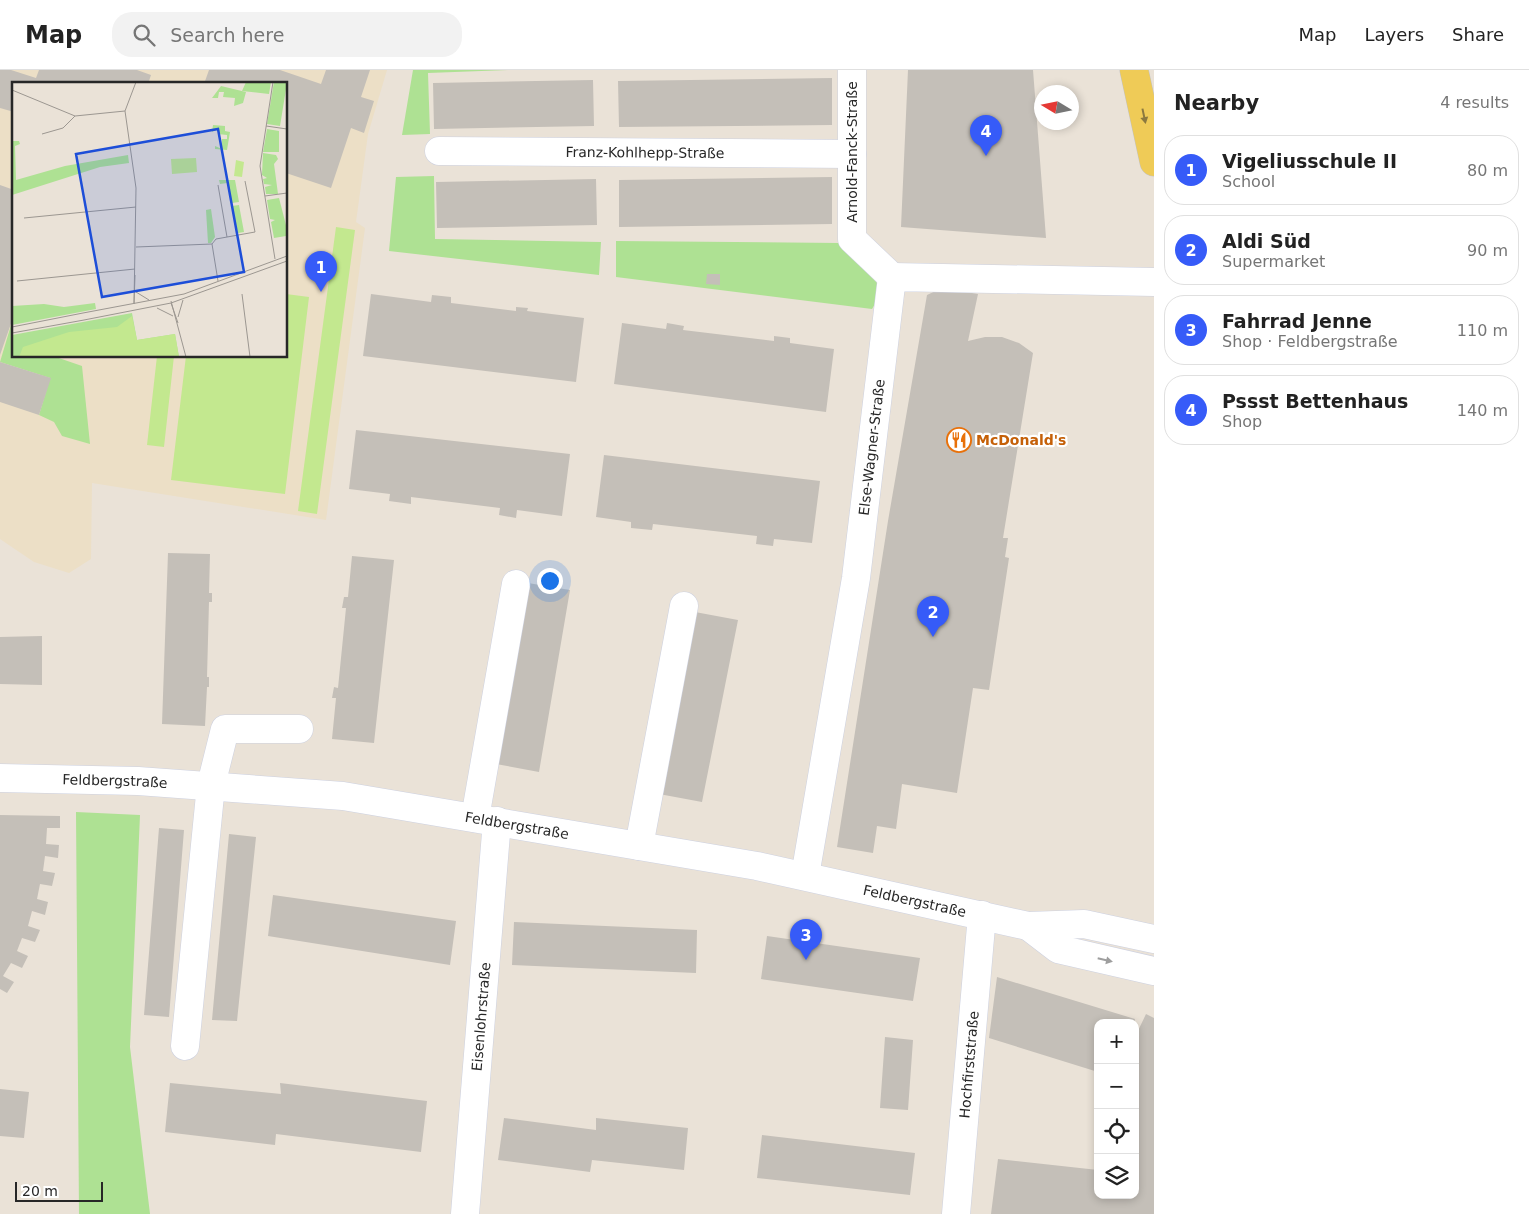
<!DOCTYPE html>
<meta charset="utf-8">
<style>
body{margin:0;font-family:"DejaVu Sans",sans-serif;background:#f2f2f2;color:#222}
.controls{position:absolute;right:15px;bottom:15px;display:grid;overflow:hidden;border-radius:10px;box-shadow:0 2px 8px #0003}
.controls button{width:45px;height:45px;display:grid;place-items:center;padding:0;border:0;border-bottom:1px solid #e0e0e0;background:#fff;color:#222;font:25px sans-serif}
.compass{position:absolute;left:1034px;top:15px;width:45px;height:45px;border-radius:50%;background:#fff;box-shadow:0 2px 8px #0003;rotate:280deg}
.scale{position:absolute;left:15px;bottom:12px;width:88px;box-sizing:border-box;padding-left:5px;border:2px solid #272727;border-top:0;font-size:14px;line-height:18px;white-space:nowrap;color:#272727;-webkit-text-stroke:4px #fff;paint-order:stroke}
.you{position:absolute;left:549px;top:510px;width:18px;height:18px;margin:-12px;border:4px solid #fff;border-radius:50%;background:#1a73e8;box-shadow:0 0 0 8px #1a73e833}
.badge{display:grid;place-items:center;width:32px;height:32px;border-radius:50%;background:#365bf8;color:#fff;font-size:16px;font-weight:700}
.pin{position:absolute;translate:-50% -41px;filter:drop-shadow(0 1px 2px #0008)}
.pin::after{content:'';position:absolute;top:26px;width:18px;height:15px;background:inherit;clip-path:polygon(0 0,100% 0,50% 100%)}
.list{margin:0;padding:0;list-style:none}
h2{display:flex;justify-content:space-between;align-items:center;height:65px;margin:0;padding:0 20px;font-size:21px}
h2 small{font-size:16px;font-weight:400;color:#767676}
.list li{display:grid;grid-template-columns:32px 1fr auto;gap:15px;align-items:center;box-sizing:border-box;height:70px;margin:0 10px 10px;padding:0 10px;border:1px solid #e0e0e0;border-radius:20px}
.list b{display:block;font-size:19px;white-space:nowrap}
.list p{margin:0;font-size:16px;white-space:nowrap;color:#767676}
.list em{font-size:16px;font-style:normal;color:#767676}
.icon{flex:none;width:28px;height:28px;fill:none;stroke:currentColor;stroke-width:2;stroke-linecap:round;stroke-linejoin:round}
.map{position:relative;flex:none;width:1154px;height:1144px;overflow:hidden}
header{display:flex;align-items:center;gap:30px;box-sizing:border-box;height:70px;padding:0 25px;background:#fff;border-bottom:1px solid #e0e0e0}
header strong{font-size:24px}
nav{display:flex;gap:28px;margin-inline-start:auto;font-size:18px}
.search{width:350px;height:45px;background:#f2f2f2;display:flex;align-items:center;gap:12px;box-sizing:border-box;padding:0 18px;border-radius:20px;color:#767676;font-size:19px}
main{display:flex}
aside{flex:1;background:#fff}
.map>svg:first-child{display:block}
.education{fill:#ecdfc6;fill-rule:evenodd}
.green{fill:#aee193}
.pitch{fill:#c3e88f}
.building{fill:#c4bfb8}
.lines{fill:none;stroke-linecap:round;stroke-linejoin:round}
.minor-casing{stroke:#cdd1e0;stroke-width:29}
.major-casing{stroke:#c3c3c3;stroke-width:29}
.minor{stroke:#fff;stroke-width:28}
.major{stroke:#efcb57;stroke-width:28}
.oneway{fill:#8b793f}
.oneway2{fill:#9e9e9e}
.labels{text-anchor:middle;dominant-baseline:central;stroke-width:4.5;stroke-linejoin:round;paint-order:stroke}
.street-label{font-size:14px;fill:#272727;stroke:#fff}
.food-label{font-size:14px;font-weight:bold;fill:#c56008;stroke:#fff;text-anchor:start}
.inset-road{fill:none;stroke:#9c9791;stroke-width:1}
.view{fill:#1d4ed8;fill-opacity:0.15;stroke:#1d4ed8;stroke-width:2.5}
.inset-edge{fill:none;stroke:#272727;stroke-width:2.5}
</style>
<header>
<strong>Map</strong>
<div class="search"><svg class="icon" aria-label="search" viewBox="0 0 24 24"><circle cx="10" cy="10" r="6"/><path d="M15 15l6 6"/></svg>Search here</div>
<nav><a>Map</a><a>Layers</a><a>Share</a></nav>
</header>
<main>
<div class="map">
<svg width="1154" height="1144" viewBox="0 0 1154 1144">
<rect width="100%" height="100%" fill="#eae2d7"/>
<!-- education -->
<path class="education" d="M0 0H387L368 64 356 152 365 158 326 450 92 413 91 489 69 503 34 492 0 469ZM14 14H286V286H14Z"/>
<!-- green -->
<path class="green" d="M413 0H508L428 3 430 64 402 65Z
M434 106 435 169 601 172 599 205 389 181 396 107Z
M616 171 840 173 880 216 881 224 872 239 616 207Z
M14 245V286H53L82 296 90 374 62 366 54 352 39 345 50 308 0 292Z
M76 742 140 745 130 977 150 1144H79Z"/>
<!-- pitch -->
<path class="pitch" d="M336 157 355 160 317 444 298 441Z
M286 224 309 227 285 424 171 410 186 286H286Z
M157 286H174L164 377 147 375Z"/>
<!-- building -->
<path class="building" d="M0 0H11L36 8 39 0H137L151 5 148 14H14V42L0 38Z
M209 0H280L321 14 326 0H370L361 27 374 31 364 63 351 58 331 118 286 103V14H204Z
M908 0H1033L1046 168 901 157Z
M832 8V55L619 57 618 11Z
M593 10 594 56 434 59 433 13Z
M832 107V154L619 157V110Z
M596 109 597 155 437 158 436 112Z
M0 115 14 120V245L0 285Z
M707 204H720V215L706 214Z
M942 218 978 224 968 271 985 267H1002L1019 273 1033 283 1003 468H1008L1005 487 1009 488 989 620 973 618 957 723 902 714 896 759 877 756 873 783 837 777 888 451 927 225Z
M371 224 431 232 432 225 451 227V233L516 241V237L528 238 527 241 584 248 576 312 363 286Z
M622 253 666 259 667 253 684 256 683 260 774 271V266L790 268V273L834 279 826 342 614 314Z
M0 292 51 308 39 345 0 332Z
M356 360 570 384 562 446 517 440 516 448 499 445 500 438 411 427V434L389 431 390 424 349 419Z
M604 385 820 411 812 473 774 469 773 476 756 474 757 466 653 454 652 460 631 458V452L596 447Z
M168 483 210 484 209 523H212V532H209L207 607H209V617H207L205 656 162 654Z
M352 486 394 490 374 673 332 669 336 628H332L334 617 338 618 346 538H342L344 527H348Z
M528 513 570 520 539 702 496 694Z
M695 542 738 550 702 732 659 724Z
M42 566V615L0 614V567Z
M0 745 60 746V758H47L46 774 59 775 58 788 45 786 43 801 55 803 52 816 40 814 37 829 48 832 45 845 32 841 28 856 40 860 35 872 22 868 17 881 28 886 22 898 11 893 3 906 14 912 7 923 0 919Z
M159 758 184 760 169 947 144 945Z
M229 764 256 767 237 951 212 950Z
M273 825 456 851 450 895 268 866Z
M514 852 697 860 696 903 512 895Z
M767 866 920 888 913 931 761 909Z
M997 907 1135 949 1134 953H1098V1002L989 968Z
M1146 944 1154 948V1144H991L998 1089 1098 1100V1125H1135V962L1137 963Z
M885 967 913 970 908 1040 880 1038Z
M170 1013 281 1024 280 1013 427 1031 421 1082 276 1064 275 1075 165 1062Z
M0 1019 29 1022 24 1068 0 1066Z
M504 1048 596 1060V1048L688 1058 684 1100 592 1090 590 1102 498 1090Z
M762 1065 915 1083 910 1125 757 1108Z"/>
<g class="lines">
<defs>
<g id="minor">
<path d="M852 0V169L892 207"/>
<path id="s1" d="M439 81 852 84"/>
<path id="s2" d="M0 708 138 711 343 726 757 796 1028 856 1084 854 1154 869"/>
<path d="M475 748 516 514"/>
<path d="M639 776 684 536"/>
<path id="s3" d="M805 806 856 508 892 207 1154 212"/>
<path d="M1028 856 1058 879 1154 901"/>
<path d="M185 976 211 715 225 659H299"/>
<path id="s4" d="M465 1144 497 751"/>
<path id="s5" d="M956 1144 982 845"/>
</g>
<path id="major" d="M1134 0 1154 92"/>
</defs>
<!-- minor casing -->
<use href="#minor" class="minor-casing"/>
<!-- major casing -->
<use href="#major" class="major-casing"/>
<!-- minor -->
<use href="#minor" class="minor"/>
<!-- major -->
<use href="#major" class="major"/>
</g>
<!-- one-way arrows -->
<defs><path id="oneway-solid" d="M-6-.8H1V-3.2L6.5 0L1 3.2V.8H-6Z" transform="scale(1.25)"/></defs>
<use class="oneway" href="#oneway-solid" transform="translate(1144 46) rotate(78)"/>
<use class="oneway2" href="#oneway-solid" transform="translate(1105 890) rotate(13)"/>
<!-- icons -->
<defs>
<symbol id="restaurant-ring" viewBox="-11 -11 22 22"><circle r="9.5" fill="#fff" stroke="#e8710a" stroke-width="1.5"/><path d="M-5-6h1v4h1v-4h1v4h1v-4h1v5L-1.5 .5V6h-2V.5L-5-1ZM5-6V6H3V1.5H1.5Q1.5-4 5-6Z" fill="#e8710a"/></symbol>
</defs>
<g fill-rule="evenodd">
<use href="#restaurant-ring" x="945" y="356" width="28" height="28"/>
</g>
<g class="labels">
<!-- street labels -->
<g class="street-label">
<text transform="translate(852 82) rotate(-90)">Arnold-Fanck-Straße</text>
<text stroke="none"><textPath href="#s1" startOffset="206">Franz-Kohlhepp-Straße</textPath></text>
<text stroke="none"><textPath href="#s3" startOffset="434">Else-Wagner-Straße</textPath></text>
<text stroke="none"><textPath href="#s2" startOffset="115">Feldbergstraße</textPath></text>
<text stroke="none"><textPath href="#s2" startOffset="520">Feldbergstraße</textPath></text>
<text stroke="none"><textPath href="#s2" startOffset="925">Feldbergstraße</textPath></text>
<text stroke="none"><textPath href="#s4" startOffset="198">Eisenlohrstraße</textPath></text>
<text stroke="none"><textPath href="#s5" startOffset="150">Hochfirststraße</textPath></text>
</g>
<!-- food labels -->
<g class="food-label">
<text x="976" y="370">McDonald's</text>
</g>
</g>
<!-- overview -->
<g transform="translate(12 12)">
<rect width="275" height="275" fill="#eae2d7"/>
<path d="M234 0H259L257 12 230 9ZM262 0 275 1 268 44 255 42ZM209 4 234 10 231 21 222 24 223 16 211 15 212 10H207L206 16H200ZM201 43 213 44V49L218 50 215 68 203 67V64L210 67V57H215V53L206 52V47L200 50ZM255 47 267 49V70H251ZM0 59H7L8 62 3 64 4 98 53 84 116 73 117 81 88 85 0 113ZM251 71 264 73 266 77 262 82 266 112H254L253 105 260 103 252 102 251 97 255 96 250 93ZM223 98 227 120 220 121 215 101 208 102 207 98ZM267 116 275 147 274 154 262 156 259 140 263 138 258 137 255 118ZM227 123 232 150 226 151 220 124ZM199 127 203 155 199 161H196L194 128ZM83 221 84 227 0 243V224L32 222 52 225ZM120 231 125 258 163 252 167 275H0V253Z" fill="#aee193"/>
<path d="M184 76 185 90 160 92 159 77ZM224 78 232 80 230 95 222 94ZM120 234 125 258 163 252 167 275H7L11 265 57 250 105 245Z" fill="#c3e88f"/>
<path class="inset-road" d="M261 0 248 84 263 177M0 8 63 34 113 29M254 44 275 47M30 52 51 46 63 34M206 103 215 155M253 114 275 111M12 136 124 125M200 162 204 157 243 150 233 99M124 165 200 162 206 199M5 199 123 187M124 210 137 218M230 212 238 275M159 219 174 275M159 221 166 241M122 222 124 106 113 29 124 0M122 222 123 193M145 226 161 234M71 231 172 212 275 174M166 235 171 218M72 238 159 221 275 179M0 245 71 231M0 251 72 238"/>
<path class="view" d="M206 47 232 190 90 215 64 72Z"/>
<rect width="275" height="275" class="inset-edge"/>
</g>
</svg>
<div class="controls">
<button>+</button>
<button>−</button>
<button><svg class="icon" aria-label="locate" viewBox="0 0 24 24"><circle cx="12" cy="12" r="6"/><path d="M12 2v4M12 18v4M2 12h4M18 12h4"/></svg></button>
<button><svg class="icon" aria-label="layers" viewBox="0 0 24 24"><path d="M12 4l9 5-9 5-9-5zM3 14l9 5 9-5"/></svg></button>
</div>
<svg class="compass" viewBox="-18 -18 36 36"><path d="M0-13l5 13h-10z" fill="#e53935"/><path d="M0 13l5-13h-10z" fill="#767676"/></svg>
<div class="scale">20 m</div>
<div class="you"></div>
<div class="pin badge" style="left:321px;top:222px">1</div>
<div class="pin badge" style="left:933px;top:567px">2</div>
<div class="pin badge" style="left:806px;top:890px">3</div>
<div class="pin badge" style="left:986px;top:86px">4</div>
</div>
<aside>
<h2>Nearby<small>4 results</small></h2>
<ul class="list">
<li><span class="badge">1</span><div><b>Vigeliusschule II</b><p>School</p></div><em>80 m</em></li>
<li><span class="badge">2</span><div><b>Aldi Süd</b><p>Supermarket</p></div><em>90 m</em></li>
<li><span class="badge">3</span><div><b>Fahrrad Jenne</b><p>Shop · Feldbergstraße</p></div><em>110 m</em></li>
<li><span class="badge">4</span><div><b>Pssst Bettenhaus</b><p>Shop</p></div><em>140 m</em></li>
</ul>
</aside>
</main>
